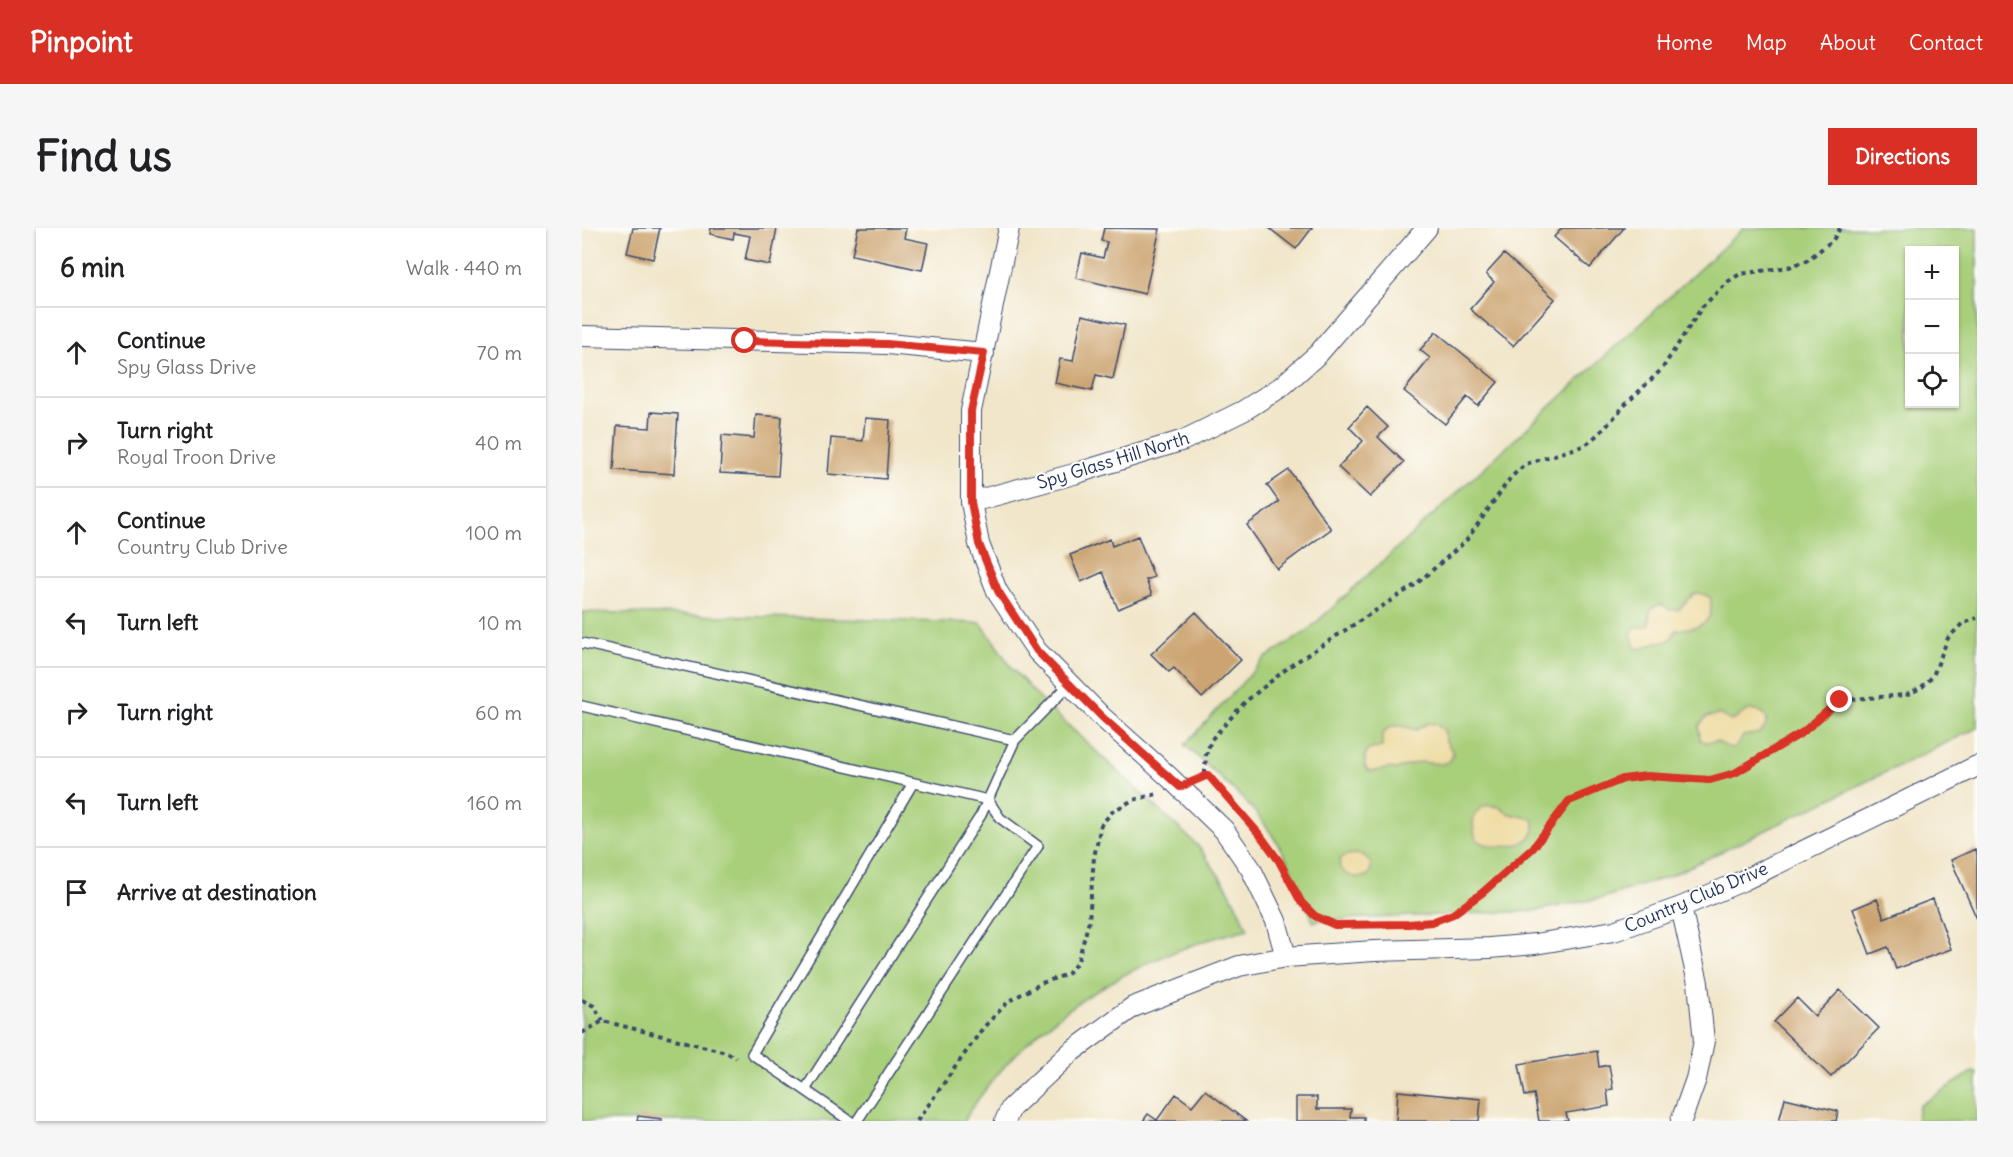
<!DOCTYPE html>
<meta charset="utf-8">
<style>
body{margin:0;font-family:Delius,sans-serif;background:#f6f6f6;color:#202124}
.controls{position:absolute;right:18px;top:18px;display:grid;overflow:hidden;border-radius:0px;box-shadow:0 2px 4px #0004}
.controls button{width:54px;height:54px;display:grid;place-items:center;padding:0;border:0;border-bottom:2px solid #e0e0e0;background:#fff;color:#202124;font:30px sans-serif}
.stop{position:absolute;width:18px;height:18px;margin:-14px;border:4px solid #d93025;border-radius:50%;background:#fff}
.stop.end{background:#d93025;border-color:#fff;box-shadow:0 2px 6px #0008}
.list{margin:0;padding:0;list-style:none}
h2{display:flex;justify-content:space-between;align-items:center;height:78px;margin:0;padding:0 24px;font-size:26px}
h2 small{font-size:20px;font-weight:400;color:#757577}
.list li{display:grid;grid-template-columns:39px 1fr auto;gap:18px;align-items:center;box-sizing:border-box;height:90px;padding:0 24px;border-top:2px solid #e0e0e0}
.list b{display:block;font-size:22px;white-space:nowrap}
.list p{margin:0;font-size:20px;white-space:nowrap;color:#757577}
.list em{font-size:20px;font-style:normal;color:#757577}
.icon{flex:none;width:33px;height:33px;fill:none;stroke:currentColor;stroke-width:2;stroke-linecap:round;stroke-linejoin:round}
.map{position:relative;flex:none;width:1395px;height:893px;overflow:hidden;border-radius:0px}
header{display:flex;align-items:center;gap:36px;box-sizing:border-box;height:84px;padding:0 30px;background:#d93025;color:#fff}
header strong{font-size:28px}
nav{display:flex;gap:33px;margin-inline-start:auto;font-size:21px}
.intro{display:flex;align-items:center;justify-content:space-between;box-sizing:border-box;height:144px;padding:0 36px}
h1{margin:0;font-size:42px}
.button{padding:15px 27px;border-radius:0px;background:#d93025;color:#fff;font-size:21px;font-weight:700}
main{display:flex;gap:36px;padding:0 36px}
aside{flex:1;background:#fff;border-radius:0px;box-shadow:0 2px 4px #0004}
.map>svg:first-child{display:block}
.green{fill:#a8cf7a;stroke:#627f6c;stroke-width:1.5;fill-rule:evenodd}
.sand{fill:#eeda9e;stroke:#84847e;stroke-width:1.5}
.building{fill:#cca471}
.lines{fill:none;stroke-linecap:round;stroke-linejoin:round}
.service-casing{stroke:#3b4a6e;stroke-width:12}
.minor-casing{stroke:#3b4a6e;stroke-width:22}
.path{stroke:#3b4a6e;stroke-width:4;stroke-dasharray:4.5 4.5;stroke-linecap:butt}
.service{stroke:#fff;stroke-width:9}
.minor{stroke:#fff;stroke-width:20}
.route{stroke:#d93025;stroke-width:8}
.labels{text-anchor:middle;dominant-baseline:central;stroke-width:4.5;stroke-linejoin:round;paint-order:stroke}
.street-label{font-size:18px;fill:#1b2f5e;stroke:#fdfcf7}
</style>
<header>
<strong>Pinpoint</strong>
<nav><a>Home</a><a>Map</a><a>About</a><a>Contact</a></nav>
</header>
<div class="intro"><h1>Find us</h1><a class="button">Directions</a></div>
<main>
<aside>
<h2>6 min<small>Walk · 440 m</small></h2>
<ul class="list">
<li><svg class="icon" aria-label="ahead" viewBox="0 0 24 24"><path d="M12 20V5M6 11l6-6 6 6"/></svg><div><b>Continue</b><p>Spy Glass Drive</p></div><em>70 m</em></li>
<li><svg class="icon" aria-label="right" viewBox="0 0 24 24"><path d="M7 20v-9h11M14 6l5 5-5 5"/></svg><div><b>Turn right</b><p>Royal Troon Drive</p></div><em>40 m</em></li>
<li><svg class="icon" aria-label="ahead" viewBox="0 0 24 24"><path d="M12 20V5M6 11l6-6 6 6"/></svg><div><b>Continue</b><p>Country Club Drive</p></div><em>100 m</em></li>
<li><svg class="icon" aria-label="left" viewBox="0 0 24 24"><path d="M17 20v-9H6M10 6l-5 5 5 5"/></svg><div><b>Turn left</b></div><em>10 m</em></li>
<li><svg class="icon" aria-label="right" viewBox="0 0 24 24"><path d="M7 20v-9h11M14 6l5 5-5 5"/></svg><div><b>Turn right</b></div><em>60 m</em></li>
<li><svg class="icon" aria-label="left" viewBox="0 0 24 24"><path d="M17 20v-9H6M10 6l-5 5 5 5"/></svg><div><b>Turn left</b></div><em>160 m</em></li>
<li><svg class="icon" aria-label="arrive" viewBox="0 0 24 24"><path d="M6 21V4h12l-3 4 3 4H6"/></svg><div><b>Arrive at destination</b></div></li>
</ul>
</aside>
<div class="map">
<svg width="1395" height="893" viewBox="0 0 1395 893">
<rect width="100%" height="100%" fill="#fdfcf7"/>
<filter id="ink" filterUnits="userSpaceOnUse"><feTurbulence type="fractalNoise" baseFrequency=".0167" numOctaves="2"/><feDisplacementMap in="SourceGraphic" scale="12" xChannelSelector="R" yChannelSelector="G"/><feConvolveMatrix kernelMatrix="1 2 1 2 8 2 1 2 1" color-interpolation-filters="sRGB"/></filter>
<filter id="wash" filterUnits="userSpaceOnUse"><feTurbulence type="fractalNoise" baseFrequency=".008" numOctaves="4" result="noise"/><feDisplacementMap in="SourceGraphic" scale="24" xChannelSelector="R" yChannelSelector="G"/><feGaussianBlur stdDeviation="1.35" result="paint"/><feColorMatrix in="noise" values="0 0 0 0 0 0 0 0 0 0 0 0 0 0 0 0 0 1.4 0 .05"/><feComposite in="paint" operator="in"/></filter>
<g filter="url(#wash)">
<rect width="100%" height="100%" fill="#f1e6ca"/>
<!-- green -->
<path class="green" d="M1162 0H1395V500L1118 634 1085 649 1020 670 951 683 738 692 731 694C716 649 694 604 661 571 642 552 622 535 603 517L683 430 724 404ZM1328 22H1372V176H1328Z
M0 384 399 395 430 440 460 473 616 618 645 659 666 701C554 727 443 792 382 893H0Z
M1390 844 1395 845V893H1334L1337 878Z"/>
<!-- sand -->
<path class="sand" d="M1117 365 1128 369C1134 397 1117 399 1094 402L1089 411 1083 414H1075L1060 421 1053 420 1049 406 1053 399H1063L1067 397C1069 384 1063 382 1079 376L1088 382H1096L1112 366Z
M1167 482 1180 484 1185 490 1184 498 1178 505 1161 508C1152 526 1148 520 1134 513L1124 514 1118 512 1117 498 1124 489 1137 486 1149 493C1156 491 1159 485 1167 482Z
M846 495 853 496 862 502 864 513 871 525 868 533 860 536 838 534 814 541 807 540 793 543H787L783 539V527L786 522 800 519V506C811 493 820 498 834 502Z
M906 577 917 579 925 585 951 591C961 622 906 624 895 611 890 605 891 594 892 587L900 579Z
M774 626 783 628 789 635V642L785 648C773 651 763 649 757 638L759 630 765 627Z"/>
<g id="blocks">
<!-- building -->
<path class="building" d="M51 0H78L71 31 45 25Z
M129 0H195L188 37 163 32 168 8 152 5 151 11 128 6Z
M276 0H324L322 10 346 15 340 42 270 27Z
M522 0 578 1 563 66 494 50 500 25 521 30 525 14 519 13Z
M687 0H730L714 21Z
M980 0H1042L1008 40 972 9Z
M922 26 973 71 931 118 888 81 912 54 904 46Z
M500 87 543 97 531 151 514 147 510 163 473 155 478 131 491 133Z
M854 104 916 154 896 178 885 169 863 196 822 163 848 130 838 122Z
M785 179 806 199 796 209 822 234 788 269 756 239 781 213 767 199Z
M69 184 96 186 92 246 32 242 35 198 68 200Z
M174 187 200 189 196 248 138 245 140 207 172 210Z
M283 190 308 192 304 251 246 246 249 210 281 213Z
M707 242 749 301 695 341 665 297 697 274 685 257Z
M556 308 572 349 564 352 570 367 536 381 521 344 499 354 488 327 528 311 530 318Z
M614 384 659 432 620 470 592 440 587 444 569 426Z
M1393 621 1395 626V691L1369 632Z
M1295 671 1302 690 1351 671 1369 721 1314 741 1306 719 1288 726 1271 681Z
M1258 762 1297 800 1249 849 1192 794 1215 770 1233 788Z
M1015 823 1017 839 1027 837 1031 861 1025 862 1027 878 984 885 986 893H957L952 866 943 868 937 836Z
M623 862 664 893H561L566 886 575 892 594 866 610 878Z
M816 863 899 871 897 893H814Z
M714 869H735V881H769L768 889H782V893H714Z
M1203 870 1256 883 1254 893H1197Z
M56 888 80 891V893H55Z"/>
</g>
</g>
<g filter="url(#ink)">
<use href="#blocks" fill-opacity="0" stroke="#3b4a6e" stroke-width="1.5"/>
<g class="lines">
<defs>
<path id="service" d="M0 415 433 512
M0 478 406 572 418 590 456 618 275 893
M223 862 170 826 331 555
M268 893 223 862 399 587 433 512 488 456"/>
<path id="minor" d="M427 0 389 183V274L397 316 415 363 455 423 520 489 585 547 642 602 669 641 694 693 704 729
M0 108 305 116 402 125
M389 274 492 246 602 212 661 183 699 159 736 126 845 0
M1099 679 1116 755 1122 813 1114 851 1099 893
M423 893 429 880 489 824 551 779 657 738 704 729 792 723 908 720 953 716 1032 703 1099 679 1160 653 1395 538"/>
</defs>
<!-- service casing -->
<use href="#service" class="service-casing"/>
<!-- minor casing -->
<use href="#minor" class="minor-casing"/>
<!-- path -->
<path class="path" d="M1258 0 1251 12 1224 33 1207 39 1158 46 1147 53 1120 79 1080 141 1042 178 1022 201 1004 217 944 236 929 249 884 313 833 357 708 438 663 474 629 512 624 527 623 544 678 607 697 633 719 674 733 688 752 697 826 696 850 694 871 686 900 665 951 620 987 573 1041 551 1065 548 1128 552 1153 545 1221 505 1258 472 1324 467 1339 460 1351 448 1366 410 1380 396 1395 390
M0 772 12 778 21 793
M0 805 21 793 144 824 154 830
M335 893 401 800 427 773 460 755 486 746 496 733 507 693 512 629 519 597 531 583 551 572 575 566"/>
<!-- service -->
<use href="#service" class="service"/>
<!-- minor -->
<use href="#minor" class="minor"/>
</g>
</g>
<g class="lines" filter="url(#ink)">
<!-- route -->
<path class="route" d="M163 113 305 116 402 125 389 183V274L397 316 416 363 455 423 520 489 598 559 626 547 678 607 697 633 719 674 733 688 753 697 826 696 850 694 871 686 900 665 951 620 987 573 1041 551 1065 548 1128 552 1153 545 1221 504 1258 472"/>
</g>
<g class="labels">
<!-- street labels -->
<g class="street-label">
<text transform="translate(531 232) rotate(-17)">Spy Glass Hill North</text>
<text transform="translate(1114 669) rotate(-23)">Country Club Drive</text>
</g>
</g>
</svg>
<div class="controls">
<button>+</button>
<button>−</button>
<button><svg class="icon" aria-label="locate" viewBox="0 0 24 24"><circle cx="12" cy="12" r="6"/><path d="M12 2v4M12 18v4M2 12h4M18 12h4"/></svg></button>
</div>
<div class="stop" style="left:163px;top:113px"></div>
<div class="stop end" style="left:1258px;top:472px"></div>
</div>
</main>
